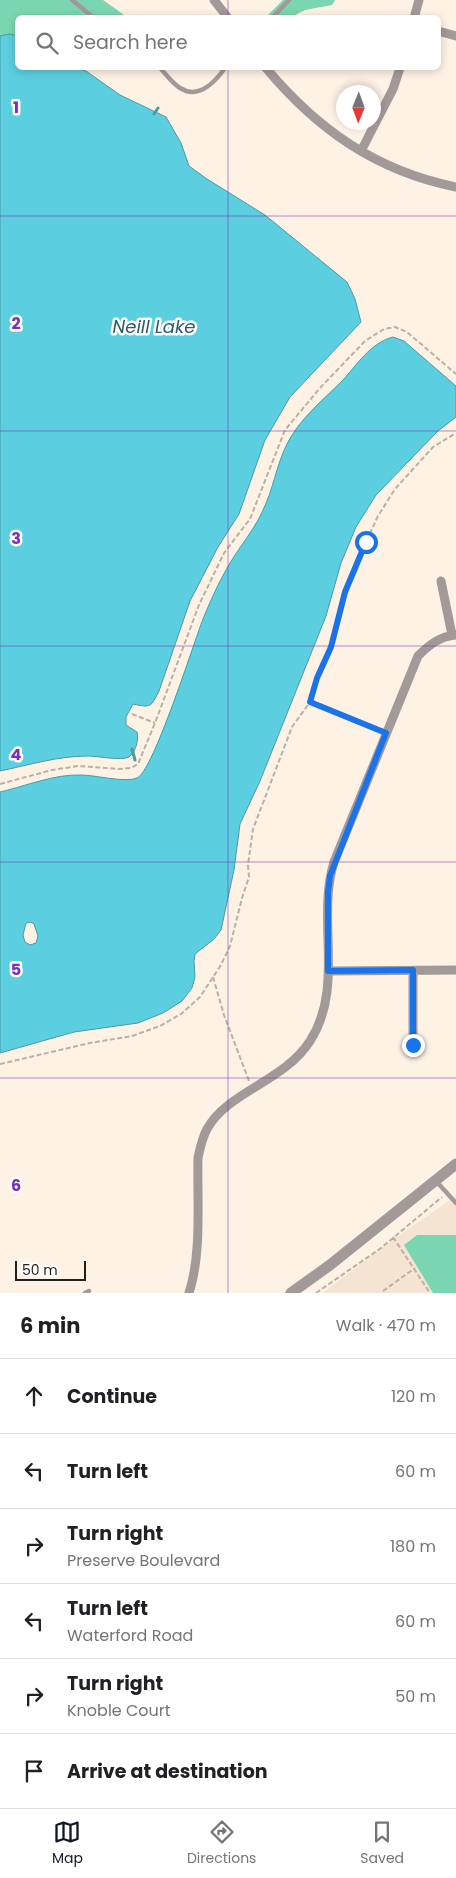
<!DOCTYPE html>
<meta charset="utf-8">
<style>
body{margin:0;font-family:Poppins,sans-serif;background:#f2f2f2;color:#202124}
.compass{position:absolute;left:336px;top:85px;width:45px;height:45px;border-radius:50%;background:#fff;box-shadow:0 2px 8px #0003;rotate:181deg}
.scale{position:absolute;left:15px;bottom:12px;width:71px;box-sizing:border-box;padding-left:5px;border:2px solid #241f1b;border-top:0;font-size:14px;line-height:18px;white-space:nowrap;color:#241f1b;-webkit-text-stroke:4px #fff;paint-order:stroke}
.stop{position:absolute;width:15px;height:15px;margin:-11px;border:4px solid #1a73e8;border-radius:50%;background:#fff}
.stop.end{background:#1a73e8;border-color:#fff;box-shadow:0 1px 5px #0008}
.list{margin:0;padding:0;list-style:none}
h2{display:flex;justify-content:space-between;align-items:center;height:65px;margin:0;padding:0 20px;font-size:21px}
h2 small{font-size:16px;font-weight:400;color:#757577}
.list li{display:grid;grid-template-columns:32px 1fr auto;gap:15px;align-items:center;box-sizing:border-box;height:75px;padding:0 20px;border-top:1px solid #e0e0e0}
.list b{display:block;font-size:19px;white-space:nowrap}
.list p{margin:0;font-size:16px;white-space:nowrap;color:#757577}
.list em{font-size:16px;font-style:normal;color:#757577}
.icon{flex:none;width:28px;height:28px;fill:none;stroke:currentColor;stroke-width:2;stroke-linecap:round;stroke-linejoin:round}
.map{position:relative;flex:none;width:456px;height:1293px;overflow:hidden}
.search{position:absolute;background:#fff;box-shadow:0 2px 8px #0003;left:15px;right:15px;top:15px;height:55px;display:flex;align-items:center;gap:12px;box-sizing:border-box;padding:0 18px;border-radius:8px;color:#757577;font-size:19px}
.sheet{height:515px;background:#fff}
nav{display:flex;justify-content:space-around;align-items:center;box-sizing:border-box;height:70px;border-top:1px solid #e0e0e0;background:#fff;font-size:14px;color:#757577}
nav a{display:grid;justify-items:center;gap:2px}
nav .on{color:#111827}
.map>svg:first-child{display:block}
.built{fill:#f6e4d2}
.green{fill:#7ad6b0}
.water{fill:#5bcfdf;stroke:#4a9aa4;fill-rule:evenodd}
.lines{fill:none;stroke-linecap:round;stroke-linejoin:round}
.stream{stroke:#4a9aa4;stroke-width:3}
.path{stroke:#bab0a6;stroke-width:2;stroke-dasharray:5 2.5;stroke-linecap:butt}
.service{stroke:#a29a99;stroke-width:4.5}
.minor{stroke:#a29a99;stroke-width:9}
.tertiary{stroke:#a29a99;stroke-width:11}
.route{stroke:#1a73e8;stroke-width:6}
.grid{fill:none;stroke:#7b2cbf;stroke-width:1;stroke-opacity:0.55}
.labels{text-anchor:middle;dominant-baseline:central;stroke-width:5;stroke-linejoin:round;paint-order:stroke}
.water-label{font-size:18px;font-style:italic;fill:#2b5c63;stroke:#fff}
.grid-label{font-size:16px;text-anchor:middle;font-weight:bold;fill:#7b2cbf;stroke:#fff;stroke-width:5;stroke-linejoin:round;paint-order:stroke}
</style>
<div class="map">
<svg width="456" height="1293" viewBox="0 0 456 1293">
<rect width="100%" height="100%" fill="#fef2e5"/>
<!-- built -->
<path class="built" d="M456 1196V1293H323L381 1248Z"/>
<!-- green -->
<path class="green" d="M0 0H103L127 17 18 18 17 36C11 34 7 36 0 36Z
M283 0H335L332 5 305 10 291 17 265 18Z
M417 1235H456V1293H433L404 1245Z"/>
<!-- water -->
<path class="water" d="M10 34 17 36 18 68H77L86 71 120 95 166 117 181 143 189 166 207 179 265 215 347 282 355 299 361 322 290 397 265 440 239 514 218 547 190 601 159 691C151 707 151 708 133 704L126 717V725L137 732C139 739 136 752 129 757 122 761 97 756 88 756 58 756 29 765 0 771V36Z
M393 337 404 341 456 386V417L438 431 376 495 356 527 341 563 326 616 260 781 240 824 234 870 221 930 214 939 195 954 194 961 195 977 192 988 182 1001 163 1013 138 1023 74 1032 0 1053V792C26 786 54 774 81 775 95 775 125 783 137 778 153 772 194 642 203 619 212 597 222 575 235 555 245 540 256 526 263 510 273 490 276 467 286 446 299 419 322 401 342 381 357 365 370 343 393 337ZM31 922 34 924 38 936 36 943 30 945 25 942 23 935 26 923Z"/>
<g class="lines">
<!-- stream -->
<path class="stream" d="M154 114 158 108
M132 749 135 760"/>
<!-- path -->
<path class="path" d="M310 702 379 731
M132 714 155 723
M0 784 52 770 78 766 120 769 131 768 138 764 155 723 199 605 224 553 250 519 285 430 320 388 365 341 384 329 395 327 407 332 456 374
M213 977 224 1015 249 1081
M0 1064 90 1043 132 1036 160 1026 181 1014 200 997 221 965 230 946 242 898 249 877 248 865 253 829 292 727 310 702 317 678 331 647 345 593 366 542 378 516 395 489 433 447 456 433
M393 1237 430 1293
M383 1291 415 1268
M316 1293 381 1248 442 1197"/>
<!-- service -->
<path class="service" d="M72 0 94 18
M272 18 289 0
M160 68C166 74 172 83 180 88 199 100 215 82 225 68
M436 1181 456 1203
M85 1293 89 1291"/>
<!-- minor -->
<path class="minor" d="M214 0 228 18
M414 18 419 0
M438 31 456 36
M266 68C317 129 376 171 456 187
M361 151 393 89 400 68
M441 581 452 635
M328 971 456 970
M413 971V1045
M189 1293C202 1253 197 1201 198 1158 200 1148 202 1138 207 1129 227 1092 285 1081 310 1041 345 987 316 920 334 862L418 656C429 645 440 636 456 635"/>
<!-- tertiary -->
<path class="tertiary" d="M291 1293 330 1265 456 1164"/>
</g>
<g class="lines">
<!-- route -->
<path class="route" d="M366 542 345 592 331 647 317 678 310 702 386 733 330 876 328 892V971L413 970V1045"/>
</g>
<!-- grid -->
<path class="grid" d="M228 0V18M228 68V1293M0 216H456M0 431H456M0 646H456M0 862H456M0 1078H456"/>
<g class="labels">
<!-- water labels -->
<g class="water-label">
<text x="154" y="326">Neill Lake</text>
</g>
</g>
<g class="grid-label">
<text x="16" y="113">1</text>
<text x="16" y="329">2</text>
<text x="16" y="544">3</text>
<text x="16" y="760">4</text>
<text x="16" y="975">5</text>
<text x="16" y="1191">6</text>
</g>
</svg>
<svg class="compass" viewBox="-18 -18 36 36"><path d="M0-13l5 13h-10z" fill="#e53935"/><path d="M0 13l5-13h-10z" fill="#757577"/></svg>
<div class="scale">50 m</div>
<div class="stop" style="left:366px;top:542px"></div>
<div class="stop end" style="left:413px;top:1045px"></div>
<div class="search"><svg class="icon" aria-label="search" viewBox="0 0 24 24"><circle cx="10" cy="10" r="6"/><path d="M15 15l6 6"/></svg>Search here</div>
</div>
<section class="sheet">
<h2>6 min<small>Walk · 470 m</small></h2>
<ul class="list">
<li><svg class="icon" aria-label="ahead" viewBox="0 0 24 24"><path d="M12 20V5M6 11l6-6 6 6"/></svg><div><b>Continue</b></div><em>120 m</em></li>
<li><svg class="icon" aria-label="left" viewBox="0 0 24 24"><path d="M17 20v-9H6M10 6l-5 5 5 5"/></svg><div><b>Turn left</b></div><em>60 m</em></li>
<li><svg class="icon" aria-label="right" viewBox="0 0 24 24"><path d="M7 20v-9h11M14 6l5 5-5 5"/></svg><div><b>Turn right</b><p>Preserve Boulevard</p></div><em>180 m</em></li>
<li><svg class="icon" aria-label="left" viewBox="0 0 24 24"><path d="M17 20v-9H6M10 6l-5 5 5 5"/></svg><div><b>Turn left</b><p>Waterford Road</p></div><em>60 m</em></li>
<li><svg class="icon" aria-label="right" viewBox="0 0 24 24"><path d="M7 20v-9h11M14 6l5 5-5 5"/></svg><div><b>Turn right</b><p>Knoble Court</p></div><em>50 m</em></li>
<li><svg class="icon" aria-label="arrive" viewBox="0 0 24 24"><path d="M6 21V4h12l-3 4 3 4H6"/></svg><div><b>Arrive at destination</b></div></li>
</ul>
</section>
<nav>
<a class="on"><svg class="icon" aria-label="map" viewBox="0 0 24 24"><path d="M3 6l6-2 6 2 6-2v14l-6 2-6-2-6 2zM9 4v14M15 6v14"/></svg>Map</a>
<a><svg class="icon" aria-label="directions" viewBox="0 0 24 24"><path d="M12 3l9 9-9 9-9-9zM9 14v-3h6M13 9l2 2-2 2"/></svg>Directions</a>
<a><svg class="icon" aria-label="saved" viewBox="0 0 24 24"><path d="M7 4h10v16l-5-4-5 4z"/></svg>Saved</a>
</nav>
